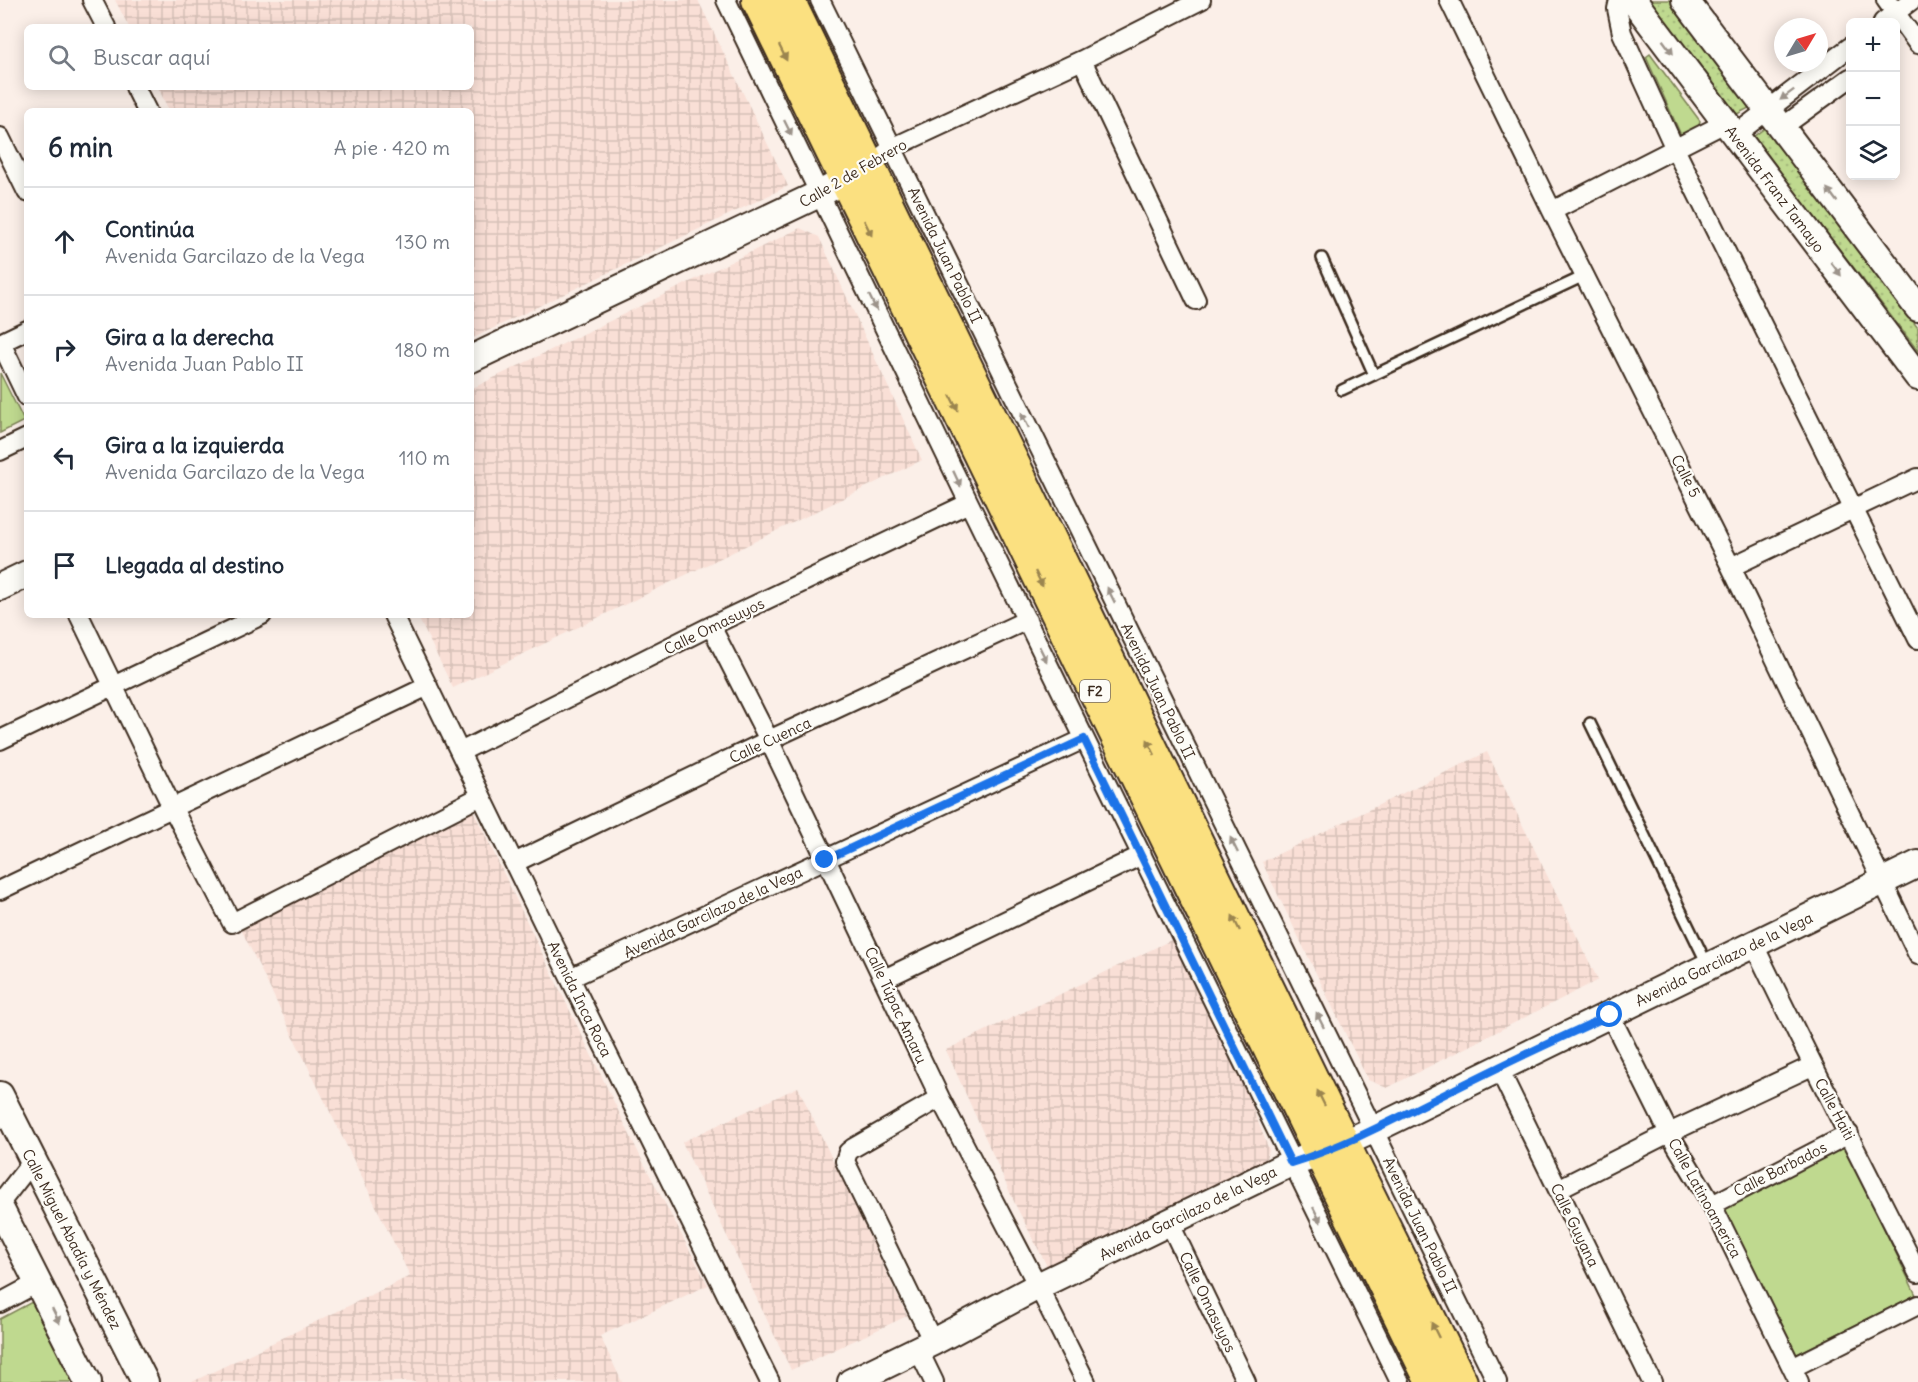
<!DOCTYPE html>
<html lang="es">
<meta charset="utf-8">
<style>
body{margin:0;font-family:Delius,sans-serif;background:#f6f6f7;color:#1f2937}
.controls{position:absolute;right:18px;top:18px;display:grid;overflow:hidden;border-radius:9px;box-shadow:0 3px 15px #0003}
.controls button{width:54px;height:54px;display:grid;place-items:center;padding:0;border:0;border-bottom:2px solid #e0e1e3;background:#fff;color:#1f2937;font:30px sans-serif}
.compass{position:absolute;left:1774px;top:18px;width:54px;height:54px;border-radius:50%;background:#fff;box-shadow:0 3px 15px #0003;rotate:52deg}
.stop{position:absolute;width:18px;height:18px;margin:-14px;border:4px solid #1a73e8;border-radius:50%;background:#fff}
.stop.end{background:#1a73e8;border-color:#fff;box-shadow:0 2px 6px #0008}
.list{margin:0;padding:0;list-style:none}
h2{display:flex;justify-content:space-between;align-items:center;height:78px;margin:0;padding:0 24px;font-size:26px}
h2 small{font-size:20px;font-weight:400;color:#747a83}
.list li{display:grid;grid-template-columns:39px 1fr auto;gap:18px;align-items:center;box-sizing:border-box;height:108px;padding:0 24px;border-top:2px solid #e0e1e3}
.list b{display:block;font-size:22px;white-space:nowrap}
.list p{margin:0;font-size:20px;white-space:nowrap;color:#747a83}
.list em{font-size:20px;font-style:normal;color:#747a83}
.icon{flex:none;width:33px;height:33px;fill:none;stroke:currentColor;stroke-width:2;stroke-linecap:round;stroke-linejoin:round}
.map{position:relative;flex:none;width:1918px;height:1382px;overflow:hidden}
.search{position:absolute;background:#fff;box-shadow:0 3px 15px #0003;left:24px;top:24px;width:450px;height:66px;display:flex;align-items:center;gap:15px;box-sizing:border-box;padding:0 21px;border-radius:9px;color:#747a83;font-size:22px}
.panel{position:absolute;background:#fff;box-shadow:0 3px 15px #0003;left:24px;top:108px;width:450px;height:510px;border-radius:9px}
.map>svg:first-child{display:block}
.industrial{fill:url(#industrial-grid)}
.grass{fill:url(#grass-dots);stroke:#7d8256;stroke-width:1.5}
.park{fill:#bfd98f;stroke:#7d8256;stroke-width:1.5}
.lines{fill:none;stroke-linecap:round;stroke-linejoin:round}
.lane-casing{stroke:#3b2a1e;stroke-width:14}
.street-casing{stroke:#3b2a1e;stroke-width:22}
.secondary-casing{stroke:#3b2a1e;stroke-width:30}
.highway-casing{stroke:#3b2a1e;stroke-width:36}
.lane{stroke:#fdfcf7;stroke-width:9}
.street{stroke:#fdfcf7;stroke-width:18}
.secondary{stroke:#fdfcf7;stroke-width:26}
.highway{stroke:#fbe080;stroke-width:32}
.oneway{fill:#9c938a}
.oneway2{fill:#9b854f}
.route{stroke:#1a73e8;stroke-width:8}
.labels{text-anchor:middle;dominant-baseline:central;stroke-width:4.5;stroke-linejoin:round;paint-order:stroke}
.shield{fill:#fdfcf7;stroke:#75695f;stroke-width:1.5}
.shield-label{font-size:14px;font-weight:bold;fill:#3b2a1e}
.street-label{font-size:15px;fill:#3b2a1e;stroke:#fdfcf7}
</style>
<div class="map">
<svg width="1918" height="1382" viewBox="0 0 1918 1382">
<defs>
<pattern id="industrial-grid" width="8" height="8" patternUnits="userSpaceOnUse" patternTransform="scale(1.5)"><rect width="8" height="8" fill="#f9dfd6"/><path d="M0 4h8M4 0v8" fill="none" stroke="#d6c0b7"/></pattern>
<pattern id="grass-dots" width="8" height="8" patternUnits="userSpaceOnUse" patternTransform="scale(1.5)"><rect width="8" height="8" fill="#bfd98f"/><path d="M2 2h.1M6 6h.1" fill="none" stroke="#a5ba7b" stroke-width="1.8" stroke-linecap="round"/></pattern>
</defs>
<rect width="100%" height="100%" fill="#fbefe8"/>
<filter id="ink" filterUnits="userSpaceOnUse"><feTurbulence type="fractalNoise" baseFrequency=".0167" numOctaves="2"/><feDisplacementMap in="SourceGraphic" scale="12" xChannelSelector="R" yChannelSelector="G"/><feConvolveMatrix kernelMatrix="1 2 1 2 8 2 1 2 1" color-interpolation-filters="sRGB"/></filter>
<g filter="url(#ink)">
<!-- industrial -->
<path class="industrial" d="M115 0H698L788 186 471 339V111H169L158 87H471V27H129Z
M800 228 819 237 922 460 453 688 417 615H471V389Z
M1487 752 1598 980 1387 1088 1368 1080 1262 862Z
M473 810 643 1162 708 1285 600 1336 622 1382H192L410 1276 238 923Z
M1171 940 1247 1093 1269 1150 1263 1166 1049 1270 1016 1206 946 1050Z
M798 1087 907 1316 791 1370 682 1142Z"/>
<!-- grass -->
<path class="grass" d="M1648 0H1674L1749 108 1733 116Z
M1765 128 1918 328V351L1753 137Z"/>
<!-- park -->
<path class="park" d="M1650 54 1700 121 1699 126 1681 135 1646 57Z
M0 373 24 421 0 433Z
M1845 1147 1916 1295 1793 1356 1721 1210Z
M32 1302 72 1382H0V1319Z"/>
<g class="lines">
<defs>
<path id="lane" d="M1322 258 1374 375
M1342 390 1584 276
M1590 723 1707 964"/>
<path id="street" d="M92 0 106 27
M726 0 969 503 1400 1382
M820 0 1497 1382
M1449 0 1552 211 1731 567 1918 955
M1619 0 1617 9 1622 33 1675 149 1918 639
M1886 0 1918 44
M1883 22 1912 0
M1082 60 1196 300
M135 87 147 111
M1781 128 1850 78
M1735 135 1850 47
M0 137 27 192
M868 167 892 148 1082 60 1201 0
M1552 211 1725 123
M0 343 27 330
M1 343 27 397
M0 451 27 438
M1731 567 1918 478
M79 615 172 807 232 923 481 796
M393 615 570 978 770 1382
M711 626 769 740 940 1098 1038 1286 1086 1382
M0 740 262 615
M460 752 711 626 969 503
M514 863 769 740 1027 620
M0 890 428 686
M1754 945C1807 1055 1863 1164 1918 1273
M570 978 1084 739
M884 979 1142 855
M1610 1015 1669 1133 1712 1205 1799 1382
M1498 1067 1652 1382
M1558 1189 1669 1133 1812 1066
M0 1203 32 1162
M1712 1205 1849 1134
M1169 1222 1246 1382
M0 1303 39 1282
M933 1342 845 1161 848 1152 853 1148 940 1098
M918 1349 934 1382
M1792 1368 1918 1305"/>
<path id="secondary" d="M1633 0 1918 377
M1685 0 1918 308
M471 359 819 194 863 171
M0 587 27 574
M0 1095 145 1382
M0 1208 88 1382
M851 1382 933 1342 1038 1286 1291 1163 1321 1154 1373 1130 1918 864"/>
<path id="highway" d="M758 0 1432 1382
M788 0 1343 1143 1461 1382"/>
</defs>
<!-- lane casing -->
<use href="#lane" class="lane-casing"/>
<!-- street casing -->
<use href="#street" class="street-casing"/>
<!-- secondary casing -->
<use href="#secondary" class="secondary-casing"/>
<!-- highway casing -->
<use href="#highway" class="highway-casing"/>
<!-- lane -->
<use href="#lane" class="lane"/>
<!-- street -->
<use href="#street" class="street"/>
<!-- secondary -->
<use href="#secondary" class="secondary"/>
<!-- highway -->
<use href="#highway" class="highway"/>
</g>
<!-- one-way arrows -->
<defs><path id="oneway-solid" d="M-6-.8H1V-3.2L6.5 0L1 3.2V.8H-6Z" transform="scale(1.5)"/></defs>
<g class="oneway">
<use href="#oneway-solid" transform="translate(1668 47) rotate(53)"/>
<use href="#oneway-solid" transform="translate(1787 95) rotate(143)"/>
<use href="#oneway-solid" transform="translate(788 128) rotate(64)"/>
<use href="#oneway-solid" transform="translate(1832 195) rotate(-127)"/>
<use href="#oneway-solid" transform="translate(1836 269) rotate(53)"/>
<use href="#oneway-solid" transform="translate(873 303) rotate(64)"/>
<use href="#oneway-solid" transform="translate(1025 420) rotate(-116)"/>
<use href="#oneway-solid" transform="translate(957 479) rotate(65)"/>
<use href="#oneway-solid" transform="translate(1111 595) rotate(-116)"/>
<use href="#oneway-solid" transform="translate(1043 654) rotate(64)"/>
<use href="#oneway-solid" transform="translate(1234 845) rotate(-116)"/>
<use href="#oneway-solid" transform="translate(1320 1020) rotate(-116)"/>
<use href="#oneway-solid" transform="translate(1317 1215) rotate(64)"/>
<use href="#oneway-solid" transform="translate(56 1316) rotate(64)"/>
</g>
<g class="oneway2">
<use href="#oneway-solid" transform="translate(783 53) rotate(64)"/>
<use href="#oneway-solid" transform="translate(868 228) rotate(64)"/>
<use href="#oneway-solid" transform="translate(954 403) rotate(64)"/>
<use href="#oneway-solid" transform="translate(1039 579) rotate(64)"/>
<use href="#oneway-solid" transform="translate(1151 747) rotate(-116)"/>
<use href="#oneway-solid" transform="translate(1236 923) rotate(-116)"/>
<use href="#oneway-solid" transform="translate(1321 1098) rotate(-116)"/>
<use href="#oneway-solid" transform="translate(1435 1330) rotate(-116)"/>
</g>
</g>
<g class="lines" filter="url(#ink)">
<!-- route -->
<path class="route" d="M825 860 1084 739 1291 1163C1345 1146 1395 1119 1445 1094 1500 1066 1555 1040 1610 1015"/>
</g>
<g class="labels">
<!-- shield labels -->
<rect class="shield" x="1080" y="680" width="30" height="22" rx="4.5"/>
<g class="shield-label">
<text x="1095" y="691">F2</text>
</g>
<!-- street labels -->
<g class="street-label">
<text transform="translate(853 173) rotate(-30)">Calle 2 de Febrero</text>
<text transform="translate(1775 189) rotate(53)">Avenida Franz Tamayo</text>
<text transform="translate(945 255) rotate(64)">Avenida Juan Pablo II</text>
<text transform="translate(1686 476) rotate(63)">Calle 5</text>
<text transform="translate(714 626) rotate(-26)">Calle Omasuyos</text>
<text transform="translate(1158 691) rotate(64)">Avenida Juan Pablo II</text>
<text transform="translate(770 740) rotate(-25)">Calle Cuenca</text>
<text transform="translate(713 912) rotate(-25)">Avenida Garcilazo de la Vega</text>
<text transform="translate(1724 959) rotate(-26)">Avenida Garcilazo de la Vega</text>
<text transform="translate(580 999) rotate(64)">Avenida Inca Roca</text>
<text transform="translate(896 1005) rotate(65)">Calle Túpac Amaru</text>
<text transform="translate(1835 1109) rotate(62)">Calle Haiti</text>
<text transform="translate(1780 1169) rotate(-27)">Calle Barbados</text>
<text transform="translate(1705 1198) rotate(61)">Calle Latinoamerica</text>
<text transform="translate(1188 1213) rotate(-26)">Avenida Garcilazo de la Vega</text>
<text transform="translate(1420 1225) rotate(64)">Avenida Juan Pablo II</text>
<text transform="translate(1575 1225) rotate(64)">Calle Guyana</text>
<text transform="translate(72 1239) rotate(63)">Calle Miguel Abadía y Méndez</text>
<text transform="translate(1208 1302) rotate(64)">Calle Omasuyos</text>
</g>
</g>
</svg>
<div class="controls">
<button>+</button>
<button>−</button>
<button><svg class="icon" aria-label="layers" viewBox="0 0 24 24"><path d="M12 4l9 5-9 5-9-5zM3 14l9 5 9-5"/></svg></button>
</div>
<svg class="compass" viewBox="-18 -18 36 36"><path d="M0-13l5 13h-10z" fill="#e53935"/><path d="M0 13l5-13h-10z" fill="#747a83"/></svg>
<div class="stop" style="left:1610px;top:1015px"></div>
<div class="stop end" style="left:825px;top:860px"></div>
<div class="search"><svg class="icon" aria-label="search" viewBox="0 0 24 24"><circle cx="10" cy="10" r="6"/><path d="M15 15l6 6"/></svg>Buscar aquí</div>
<section class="panel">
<h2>6 min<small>A pie · 420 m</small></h2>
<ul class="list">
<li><svg class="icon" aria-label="ahead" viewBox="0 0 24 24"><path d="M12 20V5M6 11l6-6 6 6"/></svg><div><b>Continúa</b><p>Avenida Garcilazo de la Vega</p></div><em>130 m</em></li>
<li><svg class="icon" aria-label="right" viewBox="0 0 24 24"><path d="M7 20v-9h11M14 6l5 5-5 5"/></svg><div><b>Gira a la derecha</b><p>Avenida Juan Pablo II</p></div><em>180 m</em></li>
<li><svg class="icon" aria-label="left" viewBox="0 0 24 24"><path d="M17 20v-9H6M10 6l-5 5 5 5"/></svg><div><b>Gira a la izquierda</b><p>Avenida Garcilazo de la Vega</p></div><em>110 m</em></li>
<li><svg class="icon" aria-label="arrive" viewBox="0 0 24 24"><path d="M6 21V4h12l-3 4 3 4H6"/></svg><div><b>Llegada al destino</b></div></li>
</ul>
</section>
</div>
